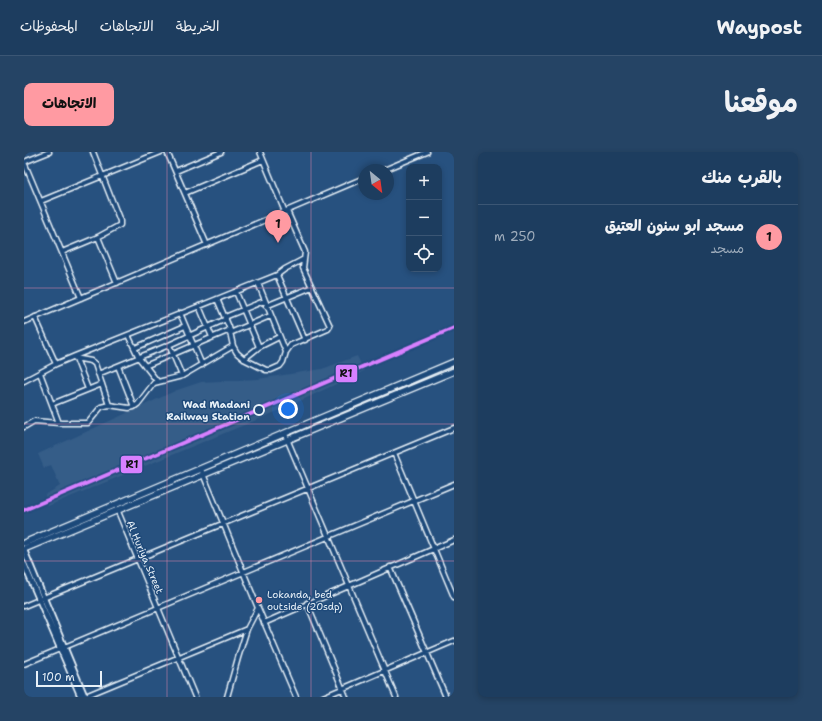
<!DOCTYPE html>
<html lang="ar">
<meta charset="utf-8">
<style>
body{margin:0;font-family:"Shantell Sans","Playpen Sans Arabic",sans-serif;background:#254465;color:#f1f3f6;direction:rtl}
.controls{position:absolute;right:12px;top:12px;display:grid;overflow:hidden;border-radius:8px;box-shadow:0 2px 6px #0003}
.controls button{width:36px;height:36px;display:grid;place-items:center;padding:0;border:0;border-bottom:1px solid #3b5674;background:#1d3d5f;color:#f1f3f6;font:20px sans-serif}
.compass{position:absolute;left:334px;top:12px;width:36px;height:36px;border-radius:50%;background:#1d3d5f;box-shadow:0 2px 6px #0003;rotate:151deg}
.scale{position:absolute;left:12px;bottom:10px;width:66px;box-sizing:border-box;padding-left:4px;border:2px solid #e8f1f8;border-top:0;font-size:11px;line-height:14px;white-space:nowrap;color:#e8f1f8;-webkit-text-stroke:3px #1f4a7a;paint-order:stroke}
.you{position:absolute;left:264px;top:257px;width:14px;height:14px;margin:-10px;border:3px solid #fff;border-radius:50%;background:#1a73e8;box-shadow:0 0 0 6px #1a73e833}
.badge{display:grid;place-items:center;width:26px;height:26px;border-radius:50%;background:#ff9aa2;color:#111;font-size:13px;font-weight:700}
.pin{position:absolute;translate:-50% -33px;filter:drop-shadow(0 1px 2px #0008)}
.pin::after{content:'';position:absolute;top:21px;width:14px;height:12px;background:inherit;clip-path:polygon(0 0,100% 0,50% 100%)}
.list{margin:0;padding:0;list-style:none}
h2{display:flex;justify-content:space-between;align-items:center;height:52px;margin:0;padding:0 16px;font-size:17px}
h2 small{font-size:13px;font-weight:400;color:#a0aebd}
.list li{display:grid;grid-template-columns:26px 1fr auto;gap:12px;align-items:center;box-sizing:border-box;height:64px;padding:0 16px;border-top:1px solid #3b5674}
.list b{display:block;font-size:15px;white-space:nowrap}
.list p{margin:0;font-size:13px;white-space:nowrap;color:#a0aebd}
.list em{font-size:13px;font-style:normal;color:#a0aebd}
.icon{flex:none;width:22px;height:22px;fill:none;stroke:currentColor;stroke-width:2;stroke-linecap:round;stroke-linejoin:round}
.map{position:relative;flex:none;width:430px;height:545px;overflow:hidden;direction:ltr;border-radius:8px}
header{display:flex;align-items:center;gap:24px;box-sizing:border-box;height:56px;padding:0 20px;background:#1d3d5f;border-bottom:1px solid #3b5674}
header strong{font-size:19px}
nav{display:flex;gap:22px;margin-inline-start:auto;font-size:14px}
.intro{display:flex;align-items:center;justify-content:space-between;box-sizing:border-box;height:96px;padding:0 24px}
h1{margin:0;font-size:28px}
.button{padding:10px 18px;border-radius:8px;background:#ff9aa2;color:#111;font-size:14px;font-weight:700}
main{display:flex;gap:24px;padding:0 24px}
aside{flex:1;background:#1d3d5f;border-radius:8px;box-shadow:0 2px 6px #0003}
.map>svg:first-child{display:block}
.built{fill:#355d88}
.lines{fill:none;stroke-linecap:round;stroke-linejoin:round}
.minor-casing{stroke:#e8f1f8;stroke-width:7}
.tertiary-casing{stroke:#e8f1f8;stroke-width:8}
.secondary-casing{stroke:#e8f1f8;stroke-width:8}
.minor{stroke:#1f4a7a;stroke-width:4}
.tertiary{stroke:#1f4a7a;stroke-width:4.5}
.secondary{stroke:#1f4a7a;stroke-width:5.5}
.rail-1-casing{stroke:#1f4a7a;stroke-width:7}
.rail-1{stroke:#d880ff;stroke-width:4}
.grid{fill:none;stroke:#d584aa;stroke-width:1;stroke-opacity:0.55}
.stop-dot{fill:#1f4a7a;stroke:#e8f1f8;stroke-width:2}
.poi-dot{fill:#ff9aa2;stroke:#1f4a7a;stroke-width:1.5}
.labels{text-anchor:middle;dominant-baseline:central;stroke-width:3;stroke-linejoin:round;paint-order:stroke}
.stop-label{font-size:10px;font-weight:bold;fill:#e8f1f8;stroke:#1f4a7a;text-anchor:end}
.street-label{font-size:10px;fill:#e8f1f8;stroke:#1f4a7a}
.poi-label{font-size:10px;fill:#e8f1f8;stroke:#1f4a7a;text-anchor:start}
.line-badge{stroke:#1f4a7a;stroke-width:1.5}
.pale-badge-label{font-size:11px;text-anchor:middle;font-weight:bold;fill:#111}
</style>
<header>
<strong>Waypost</strong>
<nav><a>الخريطة</a><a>الاتجاهات</a><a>المحفوظات</a></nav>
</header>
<div class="intro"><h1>موقعنا</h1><a class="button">الاتجاهات</a></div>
<main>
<aside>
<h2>بالقرب منك<small></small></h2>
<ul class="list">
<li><span class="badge">1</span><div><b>مسجد ابو سنون العتيق</b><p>مسجد</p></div><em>250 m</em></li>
</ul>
</aside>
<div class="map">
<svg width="430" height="545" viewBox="0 0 430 545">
<rect width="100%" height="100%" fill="#27517f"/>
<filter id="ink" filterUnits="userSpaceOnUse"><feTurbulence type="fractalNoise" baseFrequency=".025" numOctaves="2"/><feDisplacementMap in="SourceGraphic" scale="8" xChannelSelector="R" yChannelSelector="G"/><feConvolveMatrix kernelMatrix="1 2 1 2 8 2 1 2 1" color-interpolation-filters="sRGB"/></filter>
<g filter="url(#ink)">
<!-- built -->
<path class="built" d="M333 204 340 219 261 256 24 354 21 343 36 334 27 313 20 316 14 302 153 238 177 230 234 227 298 217Z"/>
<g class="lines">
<defs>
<path id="minor" d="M143 0 183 93
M236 0 261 60
M0 10 57 146
M0 10 25 0
M360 18 403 0
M152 19 197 0
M161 41 239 8
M17 49 137 0
M74 85 93 131
M38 100 74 85 96 73V69L69 0
M253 123 281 188
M234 131 262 200
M212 140 235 195
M193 147 205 175 209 194 213 201 220 207 242 218H247L256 214 259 210 262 200 267 193 304 177 306 174 279 116 281 100 263 59
M175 154 188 185
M242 154 288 135
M156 161 178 213
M11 165 32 212
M201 165 240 149
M0 170 340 26
M206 181 246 164
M104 183 115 206 133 229
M145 193 158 224
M111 196 161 174
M51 204 64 237
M51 206 67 209 71 212 85 253
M220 207 235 195 255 185
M94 214 110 255
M121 214 206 178
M16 221 35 271
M74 222 145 193 202 167
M0 229 32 212 51 204 253 123 261 117 280 107
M28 252 78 232
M0 275 10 269 35 271H64L77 255 85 253 105 256 110 255 114 252 130 231 158 224 209 194
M261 282 372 545
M370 301 430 445
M177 317 234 456 272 545
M93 357 171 545
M366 415 422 545
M283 451 322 545
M0 454 430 276
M240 471 430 388
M0 512 430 332
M59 545 223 477
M203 545 214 506 223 477 234 456
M299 545 430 489"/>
<path id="tertiary" d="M0 398 61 545
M0 412 57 545"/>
<path id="secondary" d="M0 391 430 210
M0 397 430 219"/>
</defs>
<!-- minor casing -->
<use href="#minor" class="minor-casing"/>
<!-- tertiary casing -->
<use href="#tertiary" class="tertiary-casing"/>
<!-- secondary casing -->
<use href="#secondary" class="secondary-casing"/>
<!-- minor -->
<use href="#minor" class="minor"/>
<!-- tertiary -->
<use href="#tertiary" class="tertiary"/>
<!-- secondary -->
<use href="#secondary" class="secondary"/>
<defs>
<path id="rail-1" d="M0 358 430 176"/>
</defs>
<!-- rail-1 casing -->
<use href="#rail-1" class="rail-1-casing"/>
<!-- rail-1 -->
<use href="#rail-1" class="rail-1"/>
</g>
</g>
<!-- grid -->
<path class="grid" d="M143 0V545M287 0V545M0 136H430M0 272H430M0 409H430"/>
<!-- markers -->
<circle class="stop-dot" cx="235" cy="258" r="5"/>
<circle class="poi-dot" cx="235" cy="448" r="4"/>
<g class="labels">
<!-- stop labels -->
<g class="stop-label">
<text x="226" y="252">Wad Madani<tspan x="226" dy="12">Railway Station</tspan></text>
</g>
<!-- street labels -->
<g class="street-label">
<text transform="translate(121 405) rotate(67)">Al Huriya Street</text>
</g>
<!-- poi labels -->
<g class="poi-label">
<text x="243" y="442">Lokanda, bed<tspan x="243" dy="12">outside (20sdp)</tspan></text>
</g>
</g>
<g class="line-badge">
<rect x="311" y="212" width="23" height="19" rx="4" fill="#d880ff"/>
<rect x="96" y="303" width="23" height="19" rx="4" fill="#d880ff"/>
</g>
<g class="pale-badge-label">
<text x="322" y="225">R1</text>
<text x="108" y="316">R1</text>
</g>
</svg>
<div class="controls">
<button>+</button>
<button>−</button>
<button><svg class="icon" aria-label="locate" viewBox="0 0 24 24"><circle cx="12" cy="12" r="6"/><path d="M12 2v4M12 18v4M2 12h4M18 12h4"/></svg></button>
</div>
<svg class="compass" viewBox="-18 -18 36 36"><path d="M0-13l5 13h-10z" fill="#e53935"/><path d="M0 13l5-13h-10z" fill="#a0aebd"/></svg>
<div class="scale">100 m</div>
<div class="you"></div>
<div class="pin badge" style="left:254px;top:91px">1</div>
</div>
</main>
